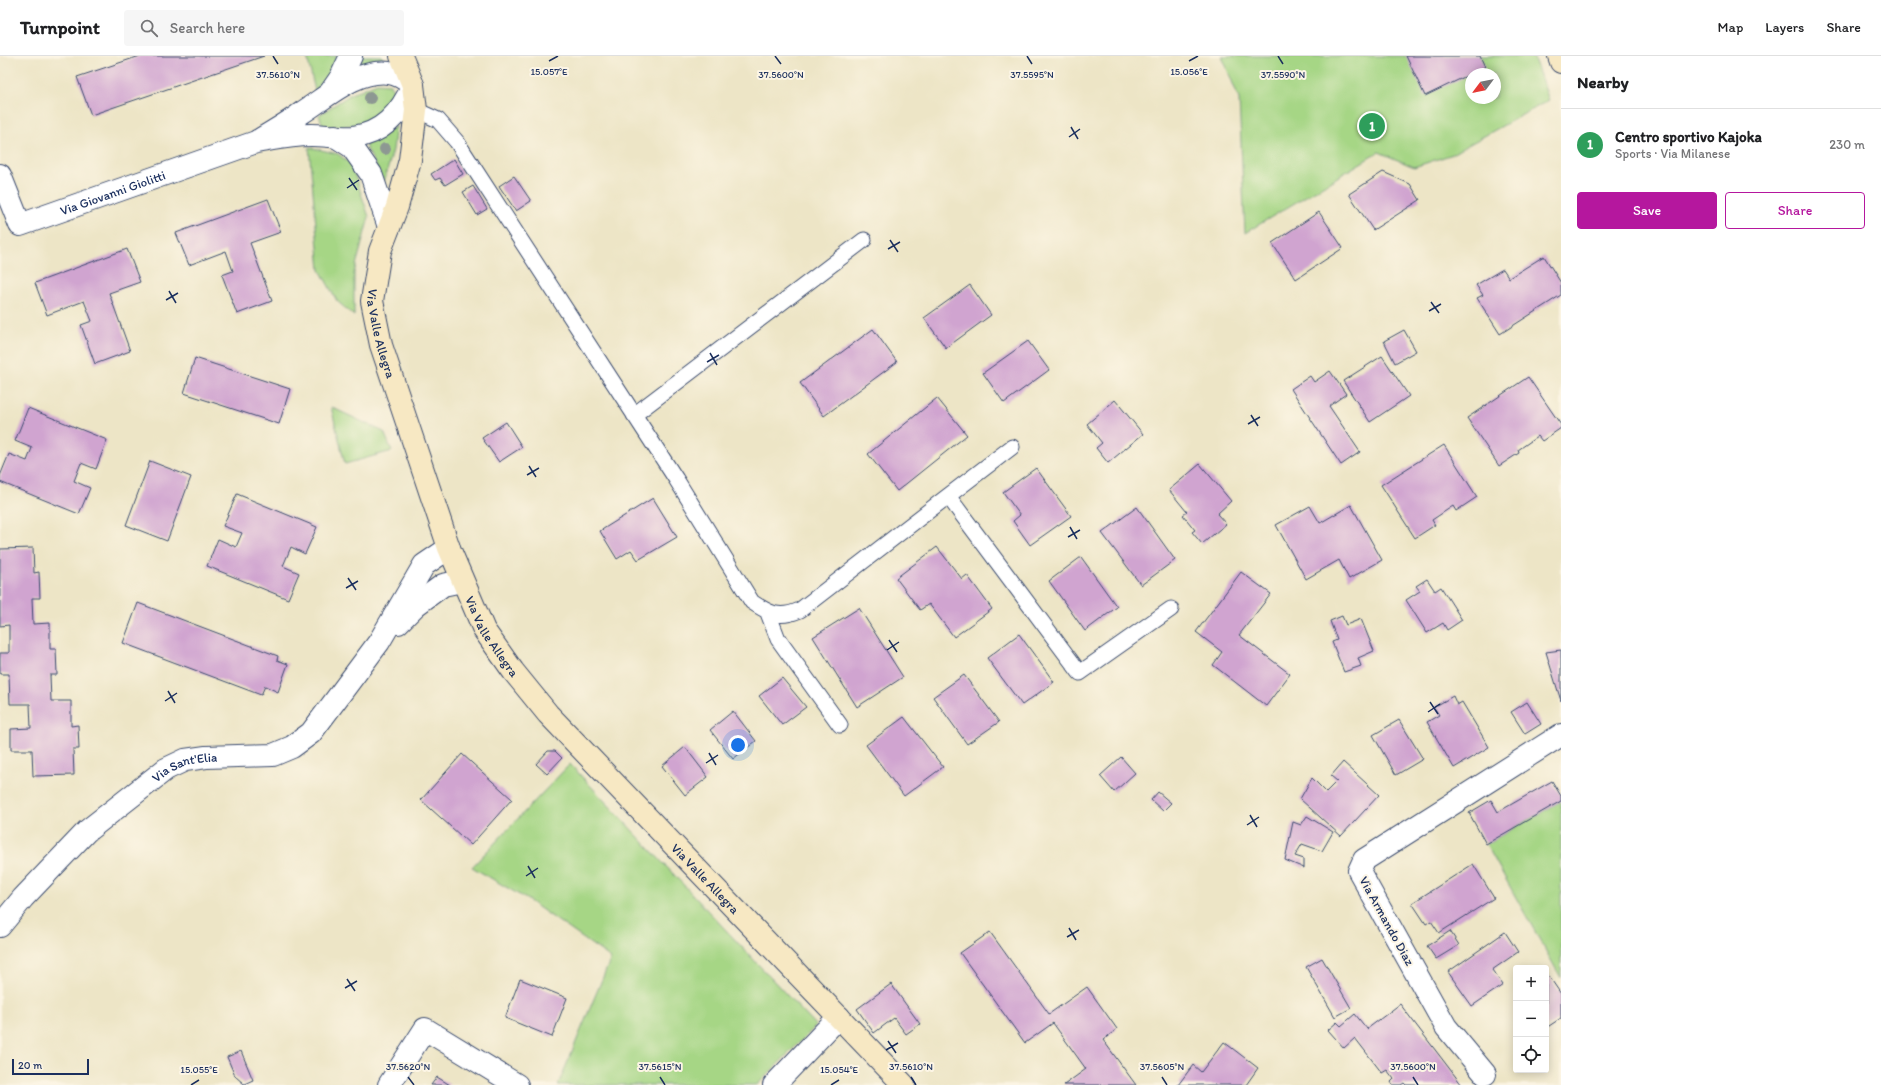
<!DOCTYPE html>
<meta charset="utf-8">
<style>
body{margin:0;font-family:Itim,sans-serif;background:#f6f6f6;color:#202124}
.controls{position:absolute;right:12px;bottom:12px;display:grid;overflow:hidden;border-radius:4px;box-shadow:0 2px 10px #0003}
.controls button{width:36px;height:36px;display:grid;place-items:center;padding:0;border:0;border-bottom:1px solid #e0e0e0;background:#fff;color:#202124;font:20px sans-serif}
.compass{position:absolute;left:1465px;top:12px;width:36px;height:36px;border-radius:50%;background:#fff;box-shadow:0 2px 10px #0003;rotate:238deg}
.scale{position:absolute;left:12px;bottom:10px;width:77px;box-sizing:border-box;padding-left:4px;border:2px solid #1b2f5e;border-top:0;font-size:11px;line-height:14px;white-space:nowrap;color:#1b2f5e;-webkit-text-stroke:3px #fcf5e5;paint-order:stroke}
.you{position:absolute;left:738px;top:689px;width:14px;height:14px;margin:-10px;border:3px solid #fff;border-radius:50%;background:#1a73e8;box-shadow:0 0 0 6px #1a73e833}
.badge{display:grid;place-items:center;width:26px;height:26px;border-radius:50%;background:#b5179e;color:#fff;font-size:13px;font-weight:700}
.pin{position:absolute;translate:-50% -50%;border:2px solid #fff;box-shadow:0 1px 4px #0006}
.list{margin:0;padding:0;list-style:none}
h2{display:flex;justify-content:space-between;align-items:center;height:52px;margin:0;padding:0 16px;font-size:17px}
h2 small{font-size:13px;font-weight:400;color:#757577}
.list li{display:grid;grid-template-columns:26px 1fr auto;gap:12px;align-items:center;box-sizing:border-box;height:72px;padding:0 16px;border-top:1px solid #e0e0e0}
.list b{display:block;font-size:15px;white-space:nowrap}
.list p{margin:0;font-size:13px;white-space:nowrap;color:#757577}
.list em{font-size:13px;font-style:normal;color:#757577}
.actions{display:flex;gap:8px;padding:12px 16px}
.actions a{flex:1;padding:9px 0;border:1px solid #b5179e;border-radius:4px;text-align:center;font-size:14px;color:#b5179e}
.actions .main{background:#b5179e;color:#fff}
.icon{flex:none;width:22px;height:22px;fill:none;stroke:currentColor;stroke-width:2;stroke-linecap:round;stroke-linejoin:round}
.map{position:relative;flex:none;width:1561px;height:1029px;overflow:hidden}
header{display:flex;align-items:center;gap:24px;box-sizing:border-box;height:56px;padding:0 20px;background:#fff;border-bottom:1px solid #e0e0e0}
header strong{font-size:19px}
nav{display:flex;gap:22px;margin-inline-start:auto;font-size:14px}
.search{width:280px;height:36px;background:#f6f6f6;display:flex;align-items:center;gap:10px;box-sizing:border-box;padding:0 14px;border-radius:4px;color:#757577;font-size:15px}
main{display:flex}
aside{flex:1;background:#fff}
.map>svg:first-child{display:block}
.green{fill:#a6d685;stroke:#608272;fill-rule:evenodd}
.building{fill:#d0a4d0}
.lines{fill:none;stroke-linecap:round;stroke-linejoin:round}
.lane-casing{stroke:#3a4a6e;stroke-width:17}
.street-casing{stroke:#3a4a6e;stroke-width:24}
.secondary-casing{stroke:#3a4a6e;stroke-width:24}
.lane{stroke:#fff;stroke-width:15}
.street{stroke:#fff;stroke-width:22}
.secondary{stroke:#f7e8c3;stroke-width:22}
.tree{fill:#8d9892}
.ticks{fill:none;stroke:#1b2f5e;stroke-width:1.5}
.labels{text-anchor:middle;dominant-baseline:central;stroke-width:4;stroke-linejoin:round;paint-order:stroke}
.street-label{font-size:13px;fill:#1b2f5e;stroke:#fcf5e5}
.ticks-label{font-size:10px;text-anchor:middle;fill:#1b2f5e;stroke:#fcf5e5;stroke-width:4;stroke-linejoin:round;paint-order:stroke}
</style>
<header>
<strong>Turnpoint</strong>
<div class="search"><svg class="icon" aria-label="search" viewBox="0 0 24 24"><circle cx="10" cy="10" r="6"/><path d="M15 15l6 6"/></svg>Search here</div>
<nav><a>Map</a><a>Layers</a><a>Share</a></nav>
</header>
<main>
<div class="map">
<svg width="1561" height="1029" viewBox="0 0 1561 1029">
<rect width="100%" height="100%" fill="#fcf5e5"/>
<filter id="ink" filterUnits="userSpaceOnUse"><feTurbulence type="fractalNoise" baseFrequency=".025" numOctaves="2"/><feDisplacementMap in="SourceGraphic" scale="8" xChannelSelector="R" yChannelSelector="G"/><feConvolveMatrix kernelMatrix="1 2 1 2 8 2 1 2 1" color-interpolation-filters="sRGB"/></filter>
<filter id="wash" filterUnits="userSpaceOnUse"><feTurbulence type="fractalNoise" baseFrequency=".012" numOctaves="4" result="noise"/><feDisplacementMap in="SourceGraphic" scale="16" xChannelSelector="R" yChannelSelector="G"/><feGaussianBlur stdDeviation="0.9" result="paint"/><feColorMatrix in="noise" values="0 0 0 0 0 0 0 0 0 0 0 0 0 0 0 0 0 1.4 0 .05"/><feComposite in="paint" operator="in"/></filter>
<g filter="url(#wash)">
<rect width="100%" height="100%" fill="#ede5c6"/>
<!-- green -->
<path class="green" d="M307 0H337L331 14 315 35Z
M361 0H381L384 4H371L361 8Z
M1222 0H1533L1549 44 1450 99 1414 111 1379 96 1245 177 1239 43ZM1471 18H1495V42H1471Z
M377 27 390 28 394 36C374 68 359 71 323 70L319 59 351 38Z
M396 70 393 94 384 126 365 89Z
M309 91 338 98 351 108 369 161 354 217V260L337 245 320 214Z
M331 351 384 376 392 395 345 408Z
M570 708 816 970 757 1029H558L611 902 528 844 472 811Z
M1561 745V922L1486 788Z"/>
<g id="blocks">
<!-- building -->
<path class="building" d="M140 0H264L91 59 77 21Z
M1406 0H1480L1485 11 1425 40Z
M454 103 463 118 445 129 440 122 435 124 431 118Z
M1383 116 1410 128 1420 144 1373 174 1349 138Z
M514 120 531 145 516 155 499 130Z
M473 130 487 153 477 159 463 136Z
M268 143 281 176 250 187 272 245 237 258 222 219 233 215 226 195 189 209 176 177Z
M1319 156 1343 192 1296 223 1272 187Z
M127 193 140 226 109 237 130 295 95 308 81 269 92 265 84 245 47 259 35 227Z
M1544 200 1561 227V239L1500 278 1477 242 1483 239 1476 229 1503 213 1509 222Z
M970 229 991 259 946 292 924 262Z
M873 273 897 306 824 360 800 327Z
M1404 274 1416 295 1395 307 1384 285Z
M1028 285 1049 314 1004 347 983 317Z
M1382 300 1409 340 1370 366 1343 325Z
M195 302 290 333 279 368 184 337Z
M1330 315 1346 338 1329 350 1360 396 1341 409 1291 333 1310 320 1314 326Z
M1528 321 1561 369V372L1542 385 1538 380 1518 394 1519 397 1499 410 1467 362Z
M937 342 967 379 897 435 868 398Z
M1115 344 1143 378 1108 407 1096 392 1102 387 1087 368Z
M28 352 107 384 96 413 81 407 74 425 90 432 79 458 0 426V420L9 398 27 405 32 392 15 385Z
M506 366 522 391 499 406 482 382Z
M1444 389 1477 441 1456 455 1453 450 1432 464 1435 469 1415 482 1381 429Z
M150 405 191 421 167 485 126 469Z
M1200 408 1231 445 1217 458 1226 468 1202 488 1192 476 1195 474 1183 459 1187 456 1169 434Z
M1036 412 1071 460 1030 489 1013 465 1020 459 1003 436Z
M237 438 317 471 305 498 291 491 283 510 299 517 288 543 207 510 218 483 236 491 242 477 223 470Z
M653 442 677 481 638 504 631 494 617 503 600 475Z
M1351 449 1382 504 1349 523 1339 504 1306 523 1276 469 1310 450 1320 467Z
M1137 451 1175 504 1141 529 1102 477Z
M937 491 962 523 967 519 992 553 954 581 929 548 920 554 896 522Z
M33 492 34 517 39 516 40 542H32L33 568 50 567V593H56L57 619H50L51 645H71V670L78 669 79 693H73L74 719 33 720 32 694H11V673L31 672 30 648H10L9 618H0V597H9V569L0 570V493Z
M1081 501 1117 551 1085 575 1049 525Z
M1241 516 1271 538 1239 579 1290 618 1266 650 1213 609 1222 596 1196 576Z
M1427 523 1435 535 1441 531 1462 564 1447 574 1443 567 1427 577 1406 544 1420 535 1416 530Z
M138 547 278 600 277 604 288 608 278 636 265 630 261 639 123 587Z
M859 552 903 621 857 651 813 581Z
M1342 560 1346 569 1361 563 1374 595 1358 602 1361 610 1344 616 1332 586 1337 584 1330 565Z
M1019 578 1054 626 1022 649 987 602Z
M1561 594V645L1546 596Z
M964 619 999 666 967 688 933 641Z
M782 622 806 651 782 669 759 640Z
M1453 640 1457 649 1462 646 1489 691 1454 712 1427 666 1439 659 1434 651Z
M1527 646 1541 668 1525 678 1511 656Z
M733 655 756 685 733 703 710 674Z
M904 661 943 711 904 740 866 689Z
M1399 664 1423 703 1396 719 1373 679Z
M685 691 708 721 685 739 662 710Z
M548 695H555L562 702 547 718 536 708Z
M462 698 512 743 471 789 421 744Z
M1121 701 1135 717 1114 736 1100 720Z
M1343 706 1379 739 1341 780 1300 743 1312 722 1326 736 1337 725 1331 720Z
M1552 725 1561 740V745L1486 788 1469 757 1491 744 1498 756Z
M1158 736 1171 747 1163 755 1151 744Z
M1307 760 1333 776 1322 795 1302 788 1295 800 1304 803V812L1285 804 1293 766 1301 769Z
M1473 808 1494 842 1439 877 1431 865 1426 868 1412 847Z
M1450 875 1459 889 1436 903 1427 890Z
M990 876 1049 958 1087 931 1117 973 1103 984 1136 1029H1064L1086 1013 1053 967 1025 987 960 897Z
M1505 876 1518 896 1492 914 1503 929 1472 950 1448 916Z
M1322 902 1351 952 1335 961 1306 911Z
M1546 916 1561 938V962L1546 972Z
M520 923 567 942 552 981 505 962Z
M891 928 920 968 906 978 894 962 874 977 857 953Z
M1400 948 1462 1029H1406L1404 1027 1401 1029H1393L1391 1026 1394 1023 1387 1014 1382 1017 1355 982 1344 992 1328 974 1337 966 1341 970 1355 958 1367 973Z
M1224 986 1258 1012 1246 1029H1178L1193 1009 1201 1016Z
M241 995 253 1024 244 1028 235 1020 227 1001Z
M437 1021 450 1029H431Z"/>
</g>
</g>
<g filter="url(#ink)">
<use href="#blocks" fill-opacity="0" stroke="#3a4a6e" stroke-width="1"/>
<g class="lines">
<defs>
<path id="lane" d="M416 54 438 64 457 86 676 423 752 546C770 558 779 563 800 554L948 440 1080 617 1171 553
M634 359 864 184
M948 440 1012 391
M768 557 778 583 840 669"/>
<g id="street">
<path d="M330 37 341 21 351 0"/>
<path d="M335 80 352 91 371 118 389 171"/>
<path id="s1" d="M0 119 20 169 256 86C274 83 292 79 311 79 325 79 340 82 354 81 384 77 402 55 413 29 406 24 399 18 389 17 357 13 328 40 303 56 288 67 272 76 256 86"/>
<path d="M398 567 416 549 443 529 462 525"/>
<path id="s2" d="M0 870 23 842 87 775 166 713 185 704 206 701 273 699 292 691 311 677 379 586 424 509 449 492"/>
<path d="M1485 1018 1446 971 1359 815 1364 804 1561 679"/>
<path d="M389 1029 425 973 517 1029"/>
<path d="M774 1029 839 961"/>
</g>
<g id="secondary">
<path id="s3" d="M401 0 413 29 416 54 410 104 397 151 380 195 372 245 381 289 449 492 484 574 513 615 548 658 904 1029"/>
<path d="M1559 0 1561 6"/>
</g>
</defs>
<!-- lane casing -->
<use href="#lane" class="lane-casing"/>
<!-- street casing -->
<use href="#street" class="street-casing"/>
<!-- secondary casing -->
<use href="#secondary" class="secondary-casing"/>
<!-- lane -->
<use href="#lane" class="lane"/>
<!-- street -->
<use href="#street" class="street"/>
<!-- secondary -->
<use href="#secondary" class="secondary"/>
</g>
<!-- trees -->
<g class="tree">
<circle cx="370" cy="42" r="6"/>
<circle cx="385" cy="93" r="6"/>
</g>
</g>
<!-- ticks -->
<path class="ticks" d="M273 0 278 8M775 0 781 8M1027 0 1032 8M1278 0 1283 8M549 5 558 0M1189 5 1198 0M1071 71 1078 83M1069 81 1080 73M349 122 357 134M347 132 359 124M890 184 898 196M888 193 900 186M169 235 176 247M166 244 178 237M1431 246 1439 257M1429 255 1441 248M710 297 717 309M707 306 719 299M1251 359 1258 370M1248 368 1260 361M529 410 536 421M527 419 539 412M1070 471 1077 483M1068 481 1080 474M348 522 356 534M346 532 358 525M889 584 897 596M887 594 899 586M168 635 175 647M165 645 177 637M1430 646 1438 658M1428 656 1440 648M709 697 716 709M706 707 718 699M1250 759 1257 771M1247 769 1259 761M528 810 535 822M526 820 538 812M1069 872 1076 884M1067 881 1079 874M347 923 355 935M345 932 357 925M888 985 896 997M886 994 898 987M408 1021 414 1029M660 1021 665 1029M911 1021 916 1029M1162 1021 1167 1029M1413 1021 1418 1029M191 1029 199 1024M831 1029 839 1024"/>
<g class="labels">
<!-- street labels -->
<g class="street-label">
<text stroke="none"><textPath href="#s1" startOffset="152">Via Giovanni Giolitti</textPath></text>
<text stroke="none"><textPath href="#s3" startOffset="287">Via Valle Allegra</textPath></text>
<text stroke="none"><textPath href="#s3" startOffset="611">Via Valle Allegra</textPath></text>
<text stroke="none"><textPath href="#s2" startOffset="248">Via Sant'Elia</textPath></text>
<text stroke="none"><textPath href="#s3" startOffset="935">Via Valle Allegra</textPath></text>
<text transform="translate(1387 865) rotate(61)">Via Armando Diaz</text>
</g>
</g>
<g class="ticks-label">
<text x="549" y="19">15.057°E</text>
<text x="1189" y="19">15.056°E</text>
<text x="1283" y="22">37.5590°N</text>
<text x="278" y="22">37.5610°N</text>
<text x="781" y="22">37.5600°N</text>
<text x="1032" y="22">37.5595°N</text>
<text x="408" y="1014">37.5620°N</text>
<text x="660" y="1014">37.5615°N</text>
<text x="911" y="1014">37.5610°N</text>
<text x="1162" y="1014">37.5605°N</text>
<text x="1413" y="1014">37.5600°N</text>
<text x="199" y="1017">15.055°E</text>
<text x="839" y="1017">15.054°E</text>
</g>
</svg>
<div class="controls">
<button>+</button>
<button>−</button>
<button><svg class="icon" aria-label="locate" viewBox="0 0 24 24"><circle cx="12" cy="12" r="6"/><path d="M12 2v4M12 18v4M2 12h4M18 12h4"/></svg></button>
</div>
<svg class="compass" viewBox="-18 -18 36 36"><path d="M0-13l5 13h-10z" fill="#e53935"/><path d="M0 13l5-13h-10z" fill="#757577"/></svg>
<div class="scale">20 m</div>
<div class="you"></div>
<div class="pin badge" style="left:1372px;top:70px;background:#2e9e5b">1</div>
</div>
<aside>
<h2>Nearby<small></small></h2>
<ul class="list">
<li><span class="badge" style="background:#2e9e5b">1</span><div><b>Centro sportivo Kajoka</b><p>Sports · Via Milanese</p></div><em>230 m</em></li>
</ul>
<div class="actions"><a class="main">Save</a><a>Share</a></div>
</aside>
</main>
